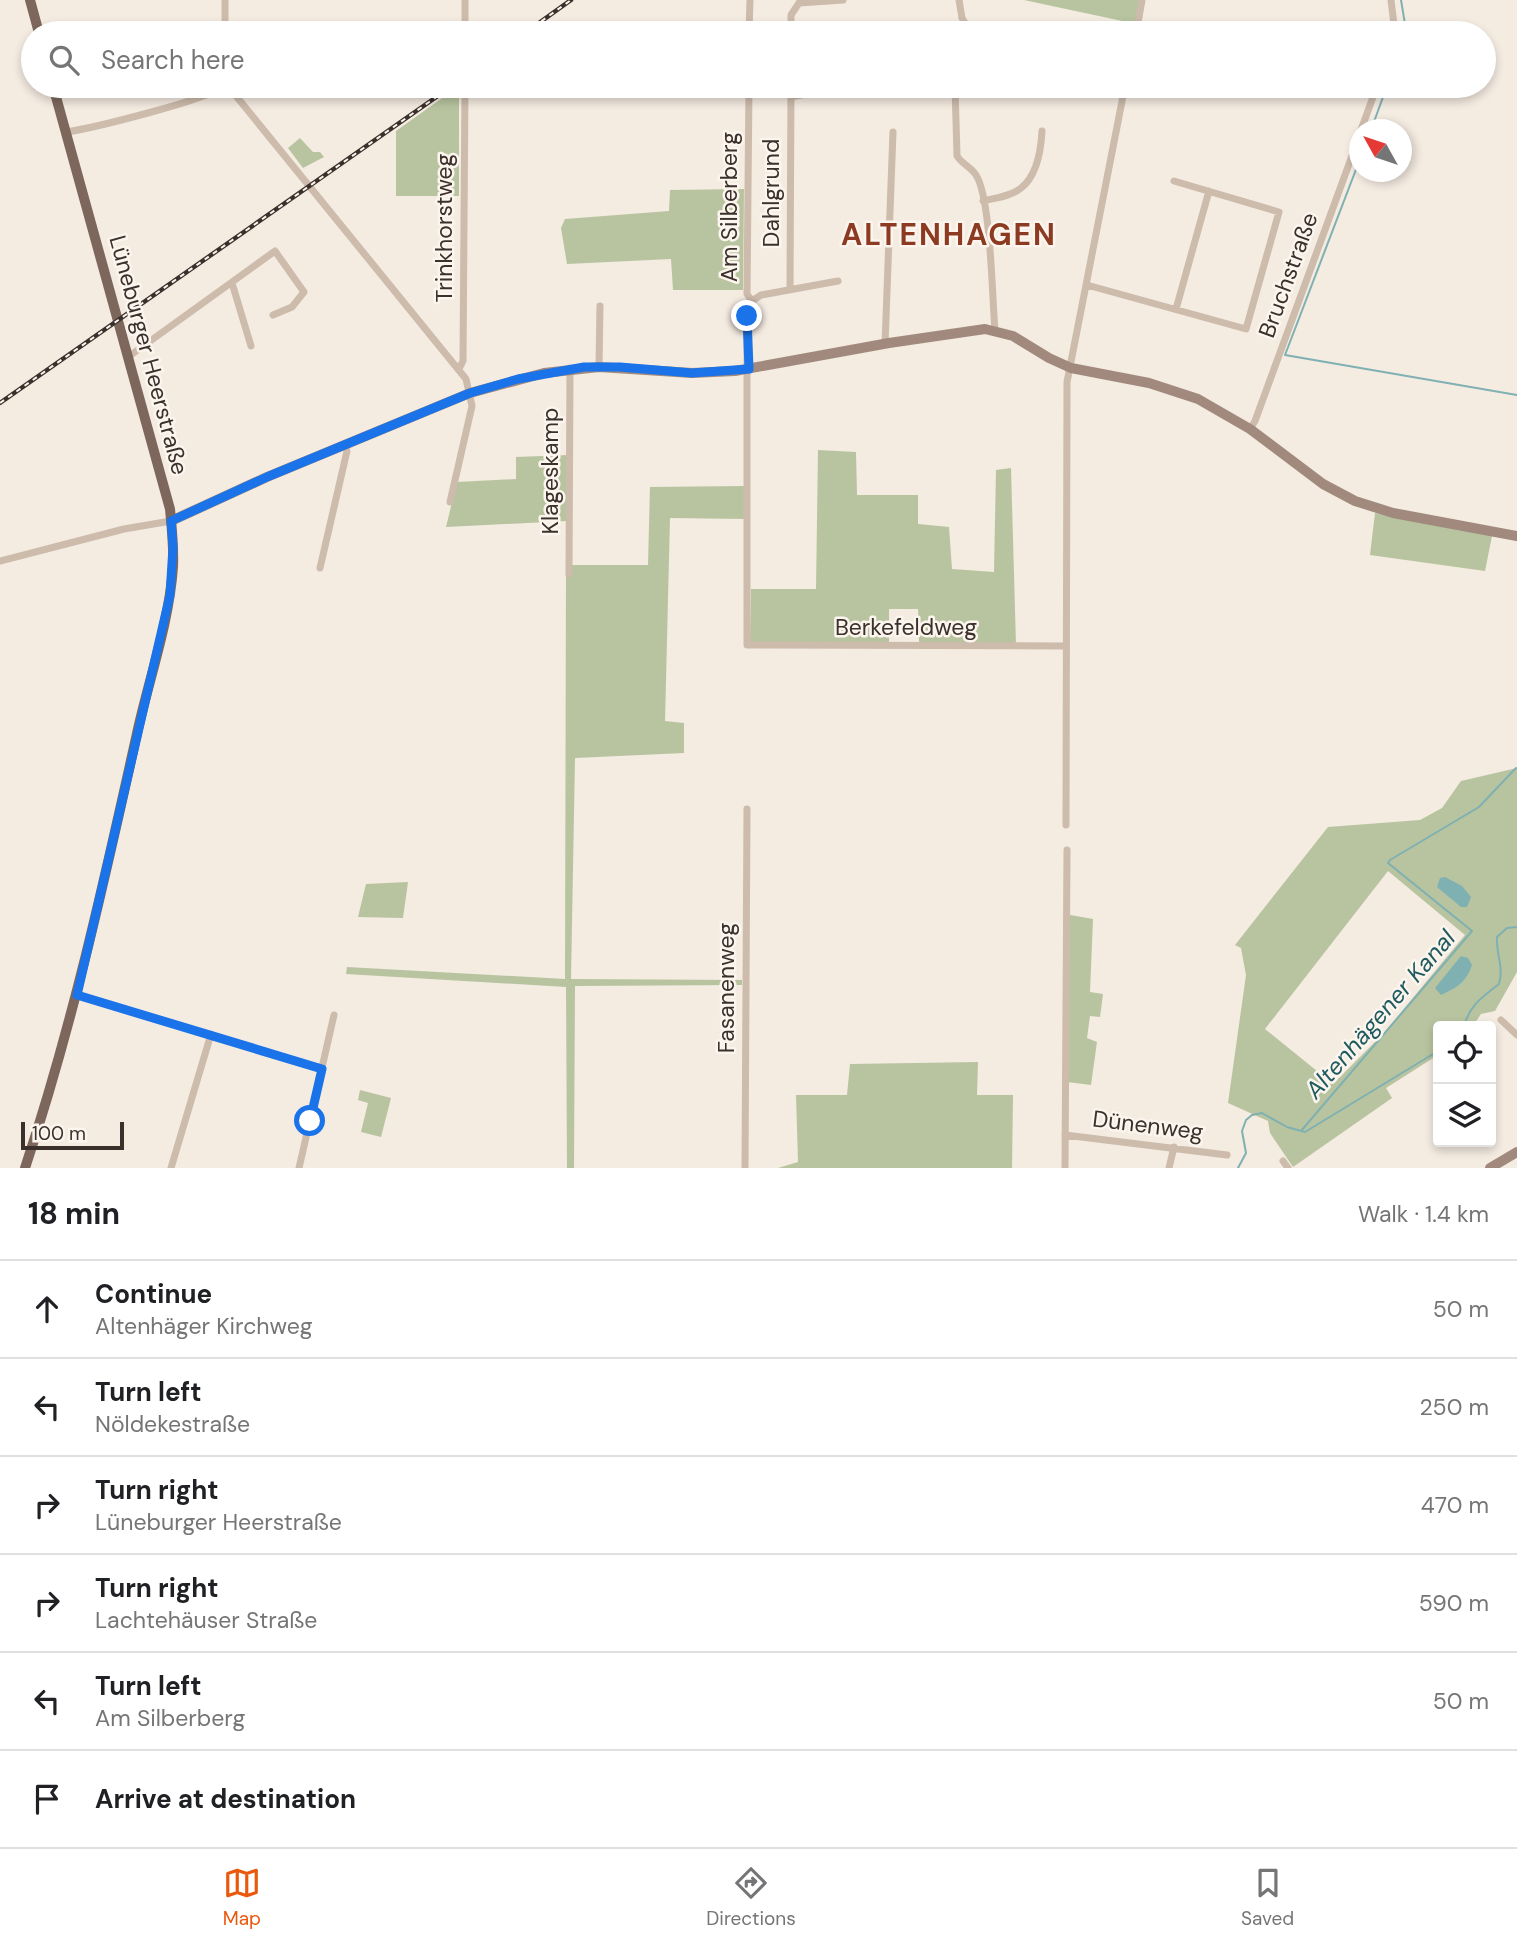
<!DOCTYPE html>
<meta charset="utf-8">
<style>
body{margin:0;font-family:"DM Sans",sans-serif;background:#f2f2f2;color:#202124}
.controls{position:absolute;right:21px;bottom:21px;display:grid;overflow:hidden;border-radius:7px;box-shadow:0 4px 10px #0003}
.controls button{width:63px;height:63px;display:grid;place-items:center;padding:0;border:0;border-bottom:2px solid #e0e0e0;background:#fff;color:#202124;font:35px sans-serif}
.compass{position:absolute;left:1349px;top:119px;width:63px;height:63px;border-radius:50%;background:#fff;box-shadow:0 4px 10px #0003;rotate:310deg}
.scale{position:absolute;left:21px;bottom:18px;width:103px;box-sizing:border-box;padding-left:7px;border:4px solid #3b302b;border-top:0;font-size:19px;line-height:24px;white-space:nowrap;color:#3b302b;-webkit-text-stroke:5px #fbf5ee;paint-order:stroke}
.stop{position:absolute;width:21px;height:21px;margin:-16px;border:5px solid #1a73e8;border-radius:50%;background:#fff}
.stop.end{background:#1a73e8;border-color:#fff;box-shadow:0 2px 7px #0008}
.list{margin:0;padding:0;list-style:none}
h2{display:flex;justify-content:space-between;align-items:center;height:91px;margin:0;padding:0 28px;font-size:30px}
h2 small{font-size:23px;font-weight:400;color:#757577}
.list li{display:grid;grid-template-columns:46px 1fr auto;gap:21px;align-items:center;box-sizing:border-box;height:98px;padding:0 28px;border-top:2px solid #e0e0e0}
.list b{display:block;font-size:26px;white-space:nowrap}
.list p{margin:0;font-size:23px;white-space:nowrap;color:#757577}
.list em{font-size:23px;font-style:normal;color:#757577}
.icon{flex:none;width:38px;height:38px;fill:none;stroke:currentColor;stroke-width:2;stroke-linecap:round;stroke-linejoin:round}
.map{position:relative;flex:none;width:1517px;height:1168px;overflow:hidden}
.search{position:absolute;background:#fff;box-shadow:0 4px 10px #0003;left:21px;right:21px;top:21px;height:77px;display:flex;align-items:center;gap:18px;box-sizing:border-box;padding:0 24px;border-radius:38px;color:#757577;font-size:26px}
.sheet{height:679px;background:#fff}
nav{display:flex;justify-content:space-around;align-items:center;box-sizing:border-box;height:98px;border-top:2px solid #e0e0e0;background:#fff;font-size:19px;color:#757577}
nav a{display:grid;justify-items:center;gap:4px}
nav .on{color:#ea580c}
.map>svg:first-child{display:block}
.green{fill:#b8c4a0;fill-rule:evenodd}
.water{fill:#7fb0b2}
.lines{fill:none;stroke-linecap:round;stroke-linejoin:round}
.stream{stroke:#7fb0b2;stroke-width:2}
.street{stroke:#cdbbac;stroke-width:7}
.secondary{stroke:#a18a7d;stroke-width:10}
.primary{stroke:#7d675c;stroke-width:10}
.rail-casing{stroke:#3b302b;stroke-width:4.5}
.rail{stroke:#fbf5ee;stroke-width:2;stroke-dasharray:5;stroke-linecap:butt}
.route{stroke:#1a73e8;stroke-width:9}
.labels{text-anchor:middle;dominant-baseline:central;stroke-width:5;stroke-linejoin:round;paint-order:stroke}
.street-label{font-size:23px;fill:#3b302b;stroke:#fbf5ee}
.water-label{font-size:24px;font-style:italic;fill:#1f5a5e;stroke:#fbf5ee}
.district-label{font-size:30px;font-weight:bold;letter-spacing:2px;fill:#8c3b22;stroke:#fbf5ee}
</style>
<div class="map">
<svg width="1517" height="1168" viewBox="0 0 1517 1168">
<rect width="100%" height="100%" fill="#f4ebe1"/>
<!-- green -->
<path class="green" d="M1024 0H1145L1141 25Z
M459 86V196H396V131Z
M300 138 313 152H320L324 157 303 168 288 148Z
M744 189 743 290H673L671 259 567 264 561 228 565 219 669 211 670 190Z
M818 450 856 452 857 495H918V524L949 527 952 569 994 572 996 470 1011 468 1016 645 919 644 918 609H889V644L750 642 751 589H816Z
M567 455V521L446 527 457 482 516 479V457Z
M745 486V519L670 518 665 721 684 723V753L575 758 571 979 742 980V985L575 986 574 1168H567L566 987 346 974 347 967 565 979 566 565H648L650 487Z
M1375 513 1492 536 1485 571 1370 555Z
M1517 768V972L1495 1011 1481 1014 1473 1026H1438V1055L1386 1088 1392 1098 1293 1167 1270 1133 1268 1121 1228 1103 1246 975 1241 948 1235 945 1328 827 1420 820 1442 808 1461 781ZM1388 871 1465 935 1383 1034 1333 1084 1265 1029Z
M408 882 403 918 358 917 366 884Z
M1070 915 1093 919 1090 992 1103 994 1100 1017 1090 1016 1087 1038 1097 1042 1091 1085 1067 1082Z
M978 1062 977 1095H1013L1012 1168H778L798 1162 796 1095H847L850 1064Z
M360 1090 391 1098 381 1137 361 1132 368 1103 358 1100Z"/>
<!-- water -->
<path class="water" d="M1445 877 1462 886 1471 897 1467 907H1461L1437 887 1440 878Z
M1461 956 1468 958 1472 965C1467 981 1457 988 1441 995L1435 988Z"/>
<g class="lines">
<!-- stream -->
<path class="stream" d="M1401 0 1405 24 1404 33
M1371 130 1387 86
M1360 159 1285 355 1517 395
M1464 1026C1470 1005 1482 997 1499 984 1504 965 1496 956 1497 937L1507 928 1517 927
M1301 1131 1472 931 1388 863 1390 860 1479 807 1516 768
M1238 1168 1246 1153 1242 1131 1246 1120 1252 1115 1262 1113 1287 1127 1305 1132 1438 1051"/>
<!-- street -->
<path class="street" d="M959 0 962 18 971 33
M1391 0 1395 33
M799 3 843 0
M225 33V0
M465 33V0
M749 33 750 0
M791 33V15L799 3
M1136 33 1142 0
M224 86 232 91 466 379 472 406 450 502
M749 86 747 294 752 301 747 316V645L1065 646
M955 86 957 156C962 164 971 167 976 175 991 198 992 298 995 330
M791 97 821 91H841
M1361 130 1377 86
M66 132C89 129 211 99 224 86
M983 201C995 198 1012 196 1021 188 1037 176 1041 149 1042 131
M232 283 251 346
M1087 285 1246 329 1279 212 1174 181
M790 288 791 86
M752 301 761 295 838 281
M1176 309 1209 191
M885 344 893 132
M128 357 275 251 304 292 292 307 273 315
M599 367 600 306
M459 369 463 361 465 86
M1250 429 1255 421 1360 134
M0 561 124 529 171 521
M320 568 347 451 345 445
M569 574 570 368
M1066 825 1067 382 1125 86
M77 995 322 1069
M1501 1020 1517 1035
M1065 1135 1227 1155
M1283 1161 1288 1168
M171 1168 211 1034
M299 1168 334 1015
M745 1168 747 809
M1065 1168 1067 850
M1169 1168 1174 1147"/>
<!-- secondary -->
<path class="secondary" d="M171 521 267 477 470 393 544 373 599 367 692 373 735 371 889 343 985 329 1013 336 1049 358 1071 368 1149 383 1198 399 1250 429 1323 484 1355 501 1393 513 1517 536
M1490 1168 1517 1152"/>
<!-- primary -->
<path class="primary" d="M30 0 39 33
M25 1168C72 1027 104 882 136 738 148 681 169 625 173 567 174 548 172 529 170 509L53 86"/>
<defs>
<path id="rail" d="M525 33 571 0
M0 403 452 86"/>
</defs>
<!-- rail casing -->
<use href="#rail" class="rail-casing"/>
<!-- rail -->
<use href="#rail" class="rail"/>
</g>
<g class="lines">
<!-- route -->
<path class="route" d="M310 1121 322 1069 77 995 170 595 173 547 171 521 267 477 470 393 518 379 584 367H620L692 373 749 369 747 316"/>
</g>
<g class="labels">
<!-- street labels -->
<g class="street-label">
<text transform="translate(771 193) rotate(-90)">Dahlgrund</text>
<text transform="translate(729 207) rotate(-90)">Am Silberberg</text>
<text transform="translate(444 228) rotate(-90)">Trinkhorstweg</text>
<text transform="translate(1288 275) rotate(-70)">Bruchstraße</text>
<text transform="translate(149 355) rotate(75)">Lüneburger Heerstraße</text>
<text transform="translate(550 471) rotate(-90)">Klageskamp</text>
<text x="906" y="627">Berkefeldweg</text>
<text transform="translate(726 988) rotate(-90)">Fasanenweg</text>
<text transform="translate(1148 1125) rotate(7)">Dünenweg</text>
</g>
<!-- water labels -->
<g class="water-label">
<text transform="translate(1380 1014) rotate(-49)">Altenhägener Kanal</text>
</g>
<!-- district labels -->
<g class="district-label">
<text x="949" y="234">ALTENHAGEN</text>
</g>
</g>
</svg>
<div class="controls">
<button><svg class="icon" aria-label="locate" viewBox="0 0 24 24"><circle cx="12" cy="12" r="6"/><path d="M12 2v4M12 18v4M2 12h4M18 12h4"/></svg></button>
<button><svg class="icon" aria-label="layers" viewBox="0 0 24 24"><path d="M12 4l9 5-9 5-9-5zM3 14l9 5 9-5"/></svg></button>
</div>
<svg class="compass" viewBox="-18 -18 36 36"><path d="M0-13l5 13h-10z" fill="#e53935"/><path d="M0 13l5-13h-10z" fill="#757577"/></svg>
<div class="scale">100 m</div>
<div class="stop" style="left:310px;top:1121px"></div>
<div class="stop end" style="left:747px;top:316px"></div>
<div class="search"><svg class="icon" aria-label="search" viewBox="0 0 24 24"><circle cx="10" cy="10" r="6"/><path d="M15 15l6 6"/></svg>Search here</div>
</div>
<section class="sheet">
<h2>18 min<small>Walk · 1.4 km</small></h2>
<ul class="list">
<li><svg class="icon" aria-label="ahead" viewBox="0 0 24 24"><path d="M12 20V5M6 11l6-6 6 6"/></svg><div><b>Continue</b><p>Altenhäger Kirchweg</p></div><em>50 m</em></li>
<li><svg class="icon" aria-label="left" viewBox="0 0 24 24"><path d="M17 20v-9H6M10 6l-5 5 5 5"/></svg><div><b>Turn left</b><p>Nöldekestraße</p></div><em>250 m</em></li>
<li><svg class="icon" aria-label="right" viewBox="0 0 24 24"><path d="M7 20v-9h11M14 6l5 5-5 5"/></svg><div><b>Turn right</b><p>Lüneburger Heerstraße</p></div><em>470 m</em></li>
<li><svg class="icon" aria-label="right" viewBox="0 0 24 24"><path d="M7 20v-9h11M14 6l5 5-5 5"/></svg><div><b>Turn right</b><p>Lachtehäuser Straße</p></div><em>590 m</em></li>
<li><svg class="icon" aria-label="left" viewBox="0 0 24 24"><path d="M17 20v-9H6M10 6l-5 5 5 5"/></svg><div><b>Turn left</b><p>Am Silberberg</p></div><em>50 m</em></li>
<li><svg class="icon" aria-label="arrive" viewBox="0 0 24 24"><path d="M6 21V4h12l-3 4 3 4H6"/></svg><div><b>Arrive at destination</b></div></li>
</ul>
</section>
<nav>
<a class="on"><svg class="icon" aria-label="map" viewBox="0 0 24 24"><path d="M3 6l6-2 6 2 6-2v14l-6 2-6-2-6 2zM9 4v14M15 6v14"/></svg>Map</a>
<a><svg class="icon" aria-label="directions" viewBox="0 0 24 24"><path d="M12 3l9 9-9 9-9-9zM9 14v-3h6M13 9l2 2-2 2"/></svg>Directions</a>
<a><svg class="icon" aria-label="saved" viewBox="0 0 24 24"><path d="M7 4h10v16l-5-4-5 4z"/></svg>Saved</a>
</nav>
